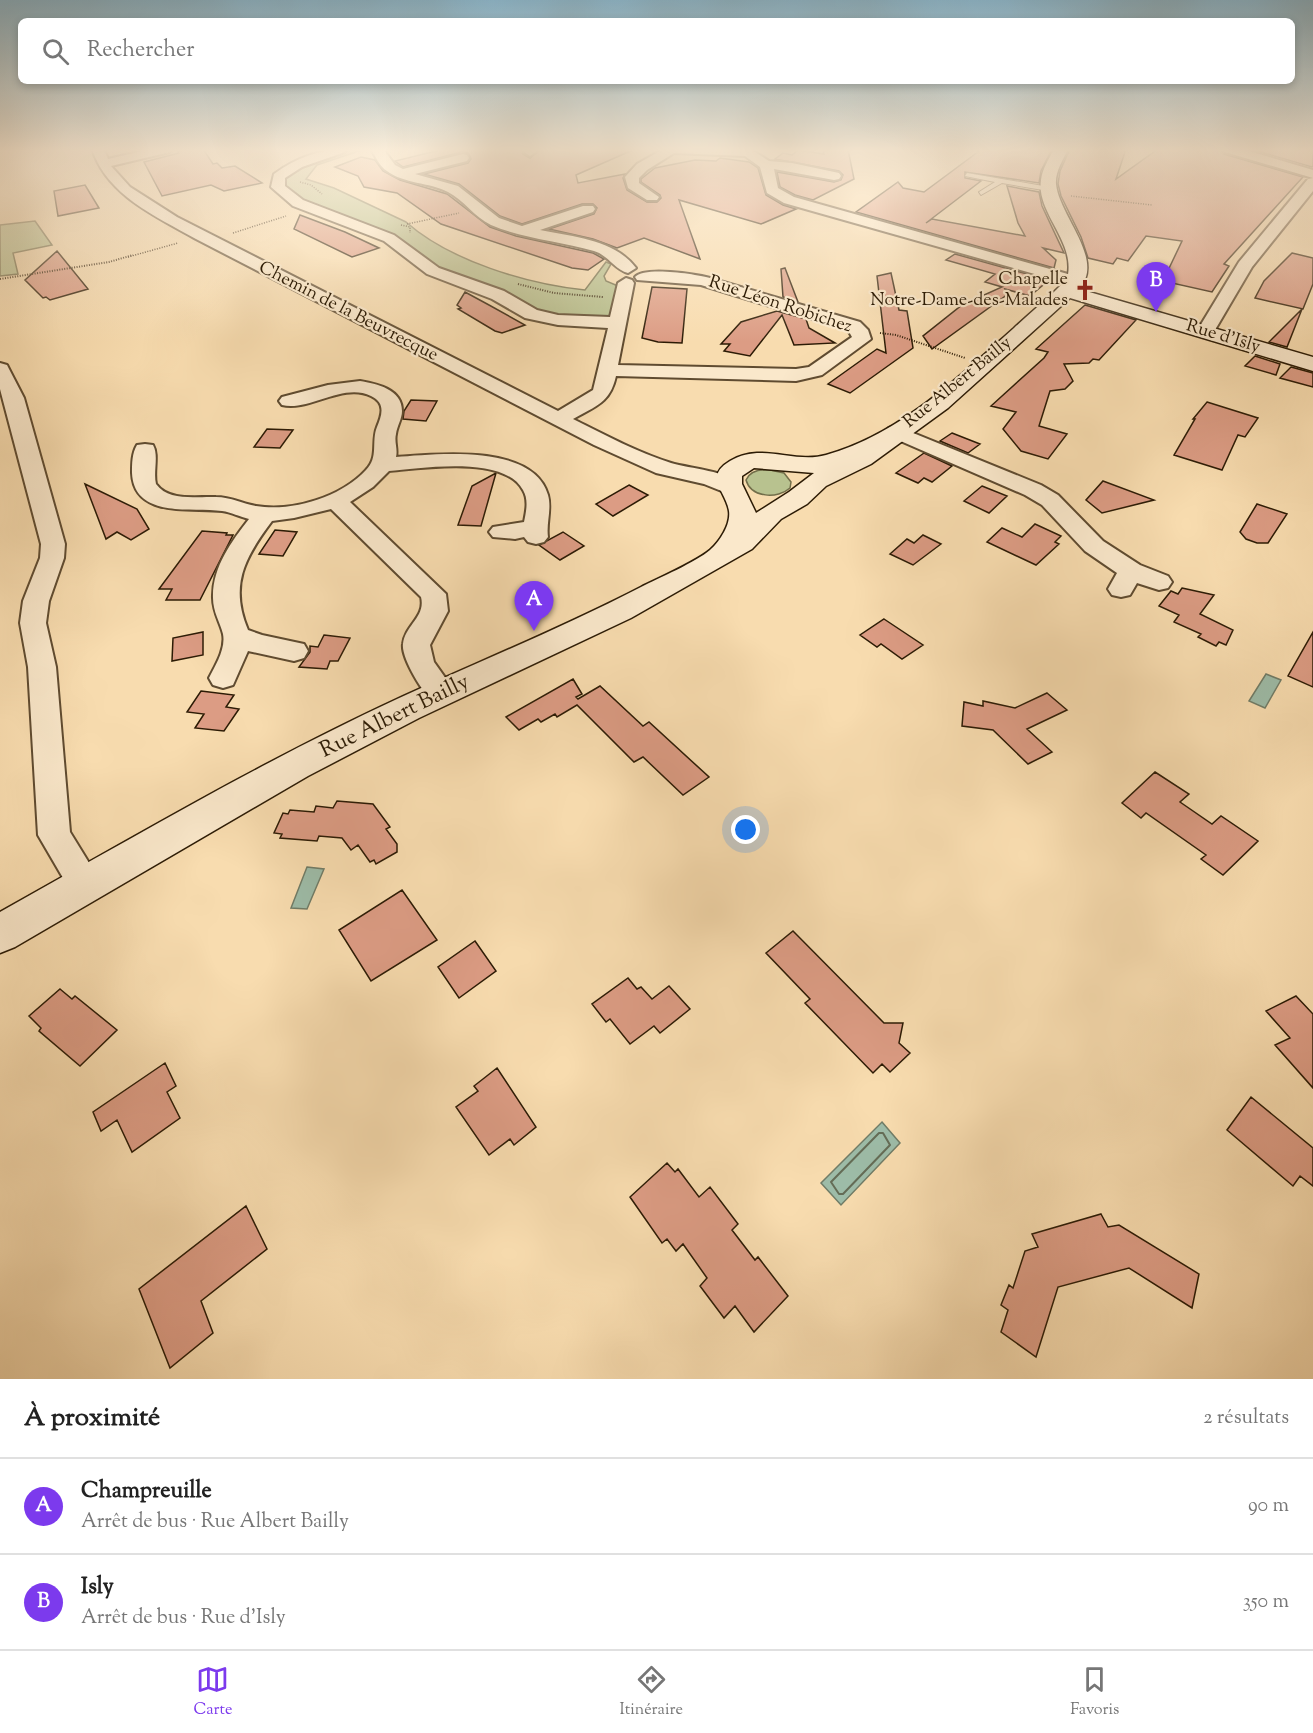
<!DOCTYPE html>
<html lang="fr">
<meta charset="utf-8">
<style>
body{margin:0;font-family:"Sorts Mill Goudy",serif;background:#f6f6f6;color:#222}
.you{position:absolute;left:746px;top:830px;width:21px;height:21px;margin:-15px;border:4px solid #fff;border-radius:50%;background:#1a73e8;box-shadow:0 0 0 9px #1a73e833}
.badge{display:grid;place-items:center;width:39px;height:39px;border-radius:50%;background:#7c3aed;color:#fff;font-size:20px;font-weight:700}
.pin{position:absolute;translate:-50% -50px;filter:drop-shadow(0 2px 3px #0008)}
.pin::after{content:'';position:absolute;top:32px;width:21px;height:18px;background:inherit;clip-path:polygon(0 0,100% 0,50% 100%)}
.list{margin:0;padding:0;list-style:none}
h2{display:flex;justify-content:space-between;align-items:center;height:78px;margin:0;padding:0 24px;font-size:26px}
h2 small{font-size:20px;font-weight:400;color:#767676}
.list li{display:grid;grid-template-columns:39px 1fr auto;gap:18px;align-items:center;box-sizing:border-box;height:96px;padding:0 24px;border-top:2px solid #e0e0e0}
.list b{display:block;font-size:22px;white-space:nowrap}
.list p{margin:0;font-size:20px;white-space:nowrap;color:#767676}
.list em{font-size:20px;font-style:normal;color:#767676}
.icon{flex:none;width:33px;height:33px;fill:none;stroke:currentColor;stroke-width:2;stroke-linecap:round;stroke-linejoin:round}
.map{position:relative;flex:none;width:1313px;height:1379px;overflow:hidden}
.search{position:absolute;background:#fff;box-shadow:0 3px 9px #0003;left:18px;right:18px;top:18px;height:66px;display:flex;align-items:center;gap:15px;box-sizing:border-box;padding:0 21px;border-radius:9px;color:#767676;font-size:22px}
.sheet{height:270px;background:#fff}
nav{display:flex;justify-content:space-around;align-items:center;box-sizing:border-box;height:84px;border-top:2px solid #e0e0e0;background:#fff;font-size:16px;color:#767676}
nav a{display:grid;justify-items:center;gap:3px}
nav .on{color:#7c3aed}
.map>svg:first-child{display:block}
.green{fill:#b8c28f;stroke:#726e4a;stroke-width:1.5}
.water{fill:#9dbca8;stroke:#707c67;stroke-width:1.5}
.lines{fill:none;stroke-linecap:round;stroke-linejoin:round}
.shore{stroke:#646c56;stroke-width:2}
.building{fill:#dc9c84;stroke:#2c1b05;stroke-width:1.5}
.lane-casing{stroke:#5f4b30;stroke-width:2}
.street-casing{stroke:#5f4b30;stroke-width:4}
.secondary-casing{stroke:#2c1b05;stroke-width:3}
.path-far1{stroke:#2c1b05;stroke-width:1.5;stroke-dasharray:1 1.5;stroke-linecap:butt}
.path{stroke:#2c1b05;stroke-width:2;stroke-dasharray:1 1.5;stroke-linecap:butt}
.lane{fill:#fae8cb;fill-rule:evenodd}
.street{fill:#fae8cb;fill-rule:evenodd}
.secondary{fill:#fae8cb;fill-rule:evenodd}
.labels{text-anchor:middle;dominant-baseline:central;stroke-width:4.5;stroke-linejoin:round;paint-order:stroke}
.far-poi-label{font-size:18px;fill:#2c1b05;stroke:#fae8cb;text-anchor:end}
.far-street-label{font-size:18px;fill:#2c1b05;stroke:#fae8cb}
.street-label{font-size:22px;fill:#2c1b05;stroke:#fae8cb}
</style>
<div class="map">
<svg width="1313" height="1379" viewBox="0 0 1313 1379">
<rect width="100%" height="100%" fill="#f8dcaf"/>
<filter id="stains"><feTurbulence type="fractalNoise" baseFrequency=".00333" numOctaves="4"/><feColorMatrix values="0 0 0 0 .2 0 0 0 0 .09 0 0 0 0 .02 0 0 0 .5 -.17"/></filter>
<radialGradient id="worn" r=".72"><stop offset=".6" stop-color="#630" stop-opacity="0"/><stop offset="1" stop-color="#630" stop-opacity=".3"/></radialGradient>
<!-- green -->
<path class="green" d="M348 149H365L317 165 306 179 334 188 406 222C450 261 527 284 585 290L606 262 611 264 604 276 606 281 618 286 609 318H577L544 314 445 272 285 190 282 182 291 170Z
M35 221 52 245 13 253 18 274 0 276V225Z
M770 470 784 473 791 482 790 488C778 499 751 498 746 480 750 471 760 469 770 470Z"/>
<!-- water -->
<path class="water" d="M1266 674 1281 680 1265 708 1249 701Z
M307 867 324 869 307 909 291 908Z
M882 1122 900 1143 841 1205 821 1183Z"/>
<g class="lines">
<!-- shore -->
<path class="shore" d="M879 1133H883L890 1145 843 1194H839L831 1182Z"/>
</g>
<!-- building -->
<path class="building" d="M177 149H203L213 164 217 163 222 168 235 166 262 183 224 191 211 185 162 196 144 162 179 153Z
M444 149H523V154L530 158 541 149H635L576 175 578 183 625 174 623 178 627 190 647 202H657L661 198 660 195 641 182V179L655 168 695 160 716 161 720 158 749 162 758 168 766 195 783 205 796 209 761 224 679 200 700 259 644 238 617 248 593 239 549 229 594 214 597 208 593 204H582L522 224 500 216 459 184 424 174 468 163 471 159 468 153 462 152 403 167 395 161Z
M823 149H848L854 179 813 200 795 195 780 187 777 172 834 182 841 180 843 175 839 171 775 159 783 153 792 155 798 150 824 154Z
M982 149H1052L1041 171 1039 183 965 172V178L981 181 926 223 932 219 1025 236 1018 223 1007 186 1039 192 1042 206 1064 253 1043 248 1056 260 1054 268 856 212 898 182 903 188 924 192Z
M1070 149H1126L1116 179 1158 149H1221L1224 154 1303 177 1224 264 1229 266 1212 292 1163 281 1182 241 1146 236 1128 261 1117 258 1113 264 1088 258 1081 237 1061 196 1058 184 1060 171Z
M1250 149H1313V166L1312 167Z
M361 157 375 160 383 171 400 180 447 194 490 227 516 236 593 253 604 259 588 270 572 268 441 224 397 193 364 187 358 176 335 167Z
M85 185 99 208 58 216 54 191Z
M300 215 345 232 379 248 352 257 294 229Z
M57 251 88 289 50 300 46 297 43 298 25 280Z
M1292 253 1313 258V284L1303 309 1255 298 1264 281Z
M955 254 1049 280 1030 296 1005 289 1008 294 932 349 923 336 962 305 1002 287 985 282 995 274 946 260Z
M785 268 798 302 783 297 781 269Z
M891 273 899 310 907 311 913 348 850 393 828 384 877 349 886 353 877 276Z
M652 287 687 289 682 343 658 342 642 338Z
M465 292 489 305 525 325 502 333 495 331 458 309 461 308 457 305Z
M1085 305 1136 320 1099 360 1093 359 1089 363 1064 364 1073 381 1065 389 1050 391 1039 426 1067 434 1048 459 1021 451 1003 429 1016 412 991 406 1044 358 1048 352 1036 349Z
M1302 309 1287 347 1269 342Z
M777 311 806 319 809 328 835 343 794 345 782 315 750 356 724 351 730 344H721L741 322Z
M1255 356 1280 364 1276 375 1245 366Z
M1291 367 1313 373V387L1280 378Z
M411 400 437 401 426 421 403 419 404 411Z
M1207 402 1258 418 1245 437 1238 435 1222 470 1174 455 1195 419H1193Z
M267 429 293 430 280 448 254 447Z
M952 433 980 444 968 453 940 441Z
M924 453 952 466 932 482 924 478 918 483 896 473Z
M496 473 481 526 458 525 472 486Z
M1103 481 1154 500 1102 513 1086 500Z
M85 484 137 509 149 529 131 540 117 532 106 539Z
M629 485 648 495 613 516 596 504Z
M982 486 1007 496 989 513 964 501Z
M1257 504 1287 514 1268 543H1257L1246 539 1240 532Z
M1035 524 1061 536 1055 542 1059 544 1036 565 987 542 1002 528 1022 537Z
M275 530 297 532 283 556 259 554Z
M202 531 227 533 226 535H233L200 600H166L172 589H159Z
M563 532 584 546 560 560 539 545Z
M923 535 941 544 913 565 890 554 907 539 914 543Z
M1182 588 1214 595 1200 614 1233 630 1226 645 1219 642 1216 646 1198 637 1201 634 1174 622 1179 615 1159 606 1171 591 1178 594Z
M884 619 923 645 902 659 881 644 877 647 860 635Z
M203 632V655L172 661 173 638Z
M1313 632V687L1288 676Z
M324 635 350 638 338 661H330L327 669 299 667 310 652V646L318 647Z
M573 679 582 694 576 697 578 699 600 686 643 726 649 722 709 777 683 795 643 757 634 762 577 705 557 717 555 714 541 722 538 719 519 730 506 717Z
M201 691 234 695 226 707 239 709 224 731 195 728 204 714 187 712Z
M1047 693 1067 710 1027 729 1052 752 1028 764 993 730 962 726 964 702 983 706V701L1015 708Z
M1155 772 1189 794 1180 802 1212 824 1221 816 1258 841 1223 875 1201 859 1206 855 1146 813 1141 818 1122 803Z
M337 801 373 804 390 827 386 829 397 844V852L376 864 374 860 370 862 358 845 351 850 342 838 319 836 317 841 280 838 282 834 274 833 283 813 288 814 290 810 314 812 316 806 333 808Z
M402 890 437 940 371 981 339 930Z
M793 931 884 1023H903L899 1043 910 1053 890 1072 882 1064 873 1073 805 1003 810 999 766 953Z
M475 941 496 971 459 998 438 967Z
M628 978 637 989 641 987 652 999 669 986 690 1009 660 1033 654 1026 630 1044 610 1019 606 1022 592 1004Z
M60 989 72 999 75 996 117 1030 80 1066 39 1031 41 1028 29 1016Z
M1296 996 1313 1014V1088L1275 1045 1290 1038 1266 1011Z
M165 1063 176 1086 167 1092 180 1118 132 1152 117 1120 101 1131 93 1112Z
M497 1068 536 1127 514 1145 510 1139 489 1155 456 1107 478 1091 474 1086Z
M1251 1097 1313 1148V1186L1300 1176 1293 1186 1227 1130Z
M667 1163 675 1172 678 1169 699 1197 710 1187 738 1224 732 1230 755 1260 758 1257 788 1296 754 1332 735 1306 724 1318 700 1286 707 1278 683 1244 676 1251 667 1239 662 1243 630 1197Z
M246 1206 267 1249 201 1301 213 1333 170 1368 139 1289Z
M1101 1214 1108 1227 1119 1225 1199 1274 1192 1308 1129 1268 1058 1287 1036 1357 1001 1332 1008 1310 1001 1305 1009 1285 1013 1288 1025 1251 1038 1247 1032 1234Z"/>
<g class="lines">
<defs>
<path id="lane" d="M967 173 1049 187 1052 189 1049 191 1002 183 981 195 979 192 995 182 965 176Z"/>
<path id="street" d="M92 149H104L108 159 151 149H172L170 152 111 166 130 187 177 217 558 411 593 390 608 328 558 325 525 318 492 299 427 274 384 241 293 206 271 187 274 174C296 158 320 149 347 149L345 152 302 167 285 178V186L303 200 394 235 439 268 504 291 537 310 558 315 610 317 618 283 626 278 632 280 634 283 618 365 796 369 809 367 852 337 848 330 701 285 637 280 635 277C644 266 696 274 710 278L860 322 868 330 871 339 822 375 796 381 616 376C610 403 596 406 573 419 605 435 637 452 671 463 690 469 729 470 740 487L737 492 729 494 704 484 656 473 594 445 196 239C155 216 107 195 92 149Z
M371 149H383L395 165 403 169 463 154 467 155 469 158 467 161 415 174 458 186 499 218 522 226 583 206H593L595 209 593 212 540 230C573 237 614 239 636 268L628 273C615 270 608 255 594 251 560 241 524 239 491 225 474 217 464 200 448 192 429 182 404 184 387 171 380 167 375 156 371 149Z
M526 149H539L530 156 524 152Z
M658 149H741L755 152 769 161 792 163 839 173 841 176 839 179 834 180 774 169 778 188 794 197 1082 278 1084 281 1076 286 1070 284 784 203 767 193 760 167 745 156 674 153 647 170 639 178V183L659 197 657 200H647L628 188 625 177 637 164 660 151Z
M1223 149H1242L1313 170V178L1225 152Z
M1313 178V191L1252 267 1212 335H1200L1197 331 1239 262 1308 179Z
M0 363 7 365 9 369 24 398 65 544 64 558 49 601 46 623 56 667 70 832 102 884 97 895 85 899 73 895 38 835 28 667 20 623 23 601 40 558 41 544 0 389Z
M360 381C377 384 402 389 402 411 402 419 397 426 396 434 394 442 398 449 396 457 436 454 533 443 548 495 552 509 546 523 548 537L544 542 536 544 528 542 524 537 515 539 493 537 489 532 493 527 524 522C526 512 529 500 523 490 504 455 422 468 389 471L373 487 350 502 446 594 448 611 430 645 434 662 456 693 452 700C446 702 440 704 434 701 423 695 401 657 403 644 405 625 426 617 421 597L331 509 294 518 272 521C245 557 229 585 248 630L262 635 304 644 308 651 304 658 294 661 248 651 233 685 223 688 213 685 209 678C215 666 226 649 223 634 220 622 213 612 213 598 212 568 231 542 249 519 240 517 231 512 222 511 192 507 134 519 132 473 132 464 132 453 137 445L145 444 153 445C159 455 153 472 156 484 169 502 197 496 216 497 231 497 243 504 256 506 293 512 341 497 366 470 379 457 371 442 377 427 382 415 386 403 371 396 343 382 308 412 282 405L279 401 282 397 328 385Z
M896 426 1041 485 1058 495 1103 541 1140 565 1168 576 1172 582 1168 588 1159 590 1137 583 1130 595 1121 597 1112 595 1108 589 1117 573 1085 551 1042 505 1025 495 889 436 886 432 889 428Z"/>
<path id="secondary" d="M1054 149H1068C1063 160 1055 172 1056 184 1059 216 1106 260 1079 289L1313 357V371L1070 298 948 408 871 464 826 486 807 504 781 519 752 549 631 618 419 718 308 776 15 947 0 953V912C131 839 261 762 397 699 478 662 562 628 641 587 659 578 696 562 710 550 719 542 731 525 729 511 726 491 703 477 730 461 761 442 794 464 826 455 899 435 959 377 1014 328 1031 312 1050 297 1067 279 1077 242 1036 214 1041 180 1042 169 1049 159 1054 149ZM754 468 814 473 789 492 756 513 742 484V476Z"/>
</defs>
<!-- lane casing -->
<use href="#lane" class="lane-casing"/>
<!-- street casing -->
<use href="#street" class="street-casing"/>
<!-- secondary casing -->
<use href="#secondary" class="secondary-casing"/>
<!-- path-far1 -->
<path class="path-far1" d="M300 182 311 185 322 194
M1071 196 1152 205
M407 224 459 213
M401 225 410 227V233
M233 233 286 216
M128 257 178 243"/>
<!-- path -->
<path class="path" d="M0 279 109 262 133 255
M518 284 554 293 603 297
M880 333 896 335 965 358"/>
<!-- lane -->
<use href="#lane" class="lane"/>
<!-- street -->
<use href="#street" class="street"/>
<!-- secondary -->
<use href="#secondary" class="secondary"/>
</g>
<!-- sky -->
<linearGradient id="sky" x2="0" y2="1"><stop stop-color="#8ab7ce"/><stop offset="0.44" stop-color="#fcefdb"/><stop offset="1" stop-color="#fcefdb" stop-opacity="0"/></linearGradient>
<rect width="1313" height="342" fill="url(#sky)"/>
<!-- icons -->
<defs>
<symbol id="church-bare" viewBox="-9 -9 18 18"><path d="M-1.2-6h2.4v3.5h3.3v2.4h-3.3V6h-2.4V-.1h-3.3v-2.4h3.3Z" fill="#8f2418" stroke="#fae8cb" stroke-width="2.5" paint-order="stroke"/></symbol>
</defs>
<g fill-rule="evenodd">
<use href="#church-bare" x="1070" y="275" width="30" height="30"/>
</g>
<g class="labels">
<!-- far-poi labels -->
<g class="far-poi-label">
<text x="1068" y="280">Chapelle<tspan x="1068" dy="21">Notre-Dame-des-Malades</tspan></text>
</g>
<!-- far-street labels -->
<g class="far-street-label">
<text transform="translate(780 305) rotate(18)">Rue Léon Robichez</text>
<text transform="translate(348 312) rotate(27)">Chemin de la Beuvrecque</text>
<text transform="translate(1223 337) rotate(17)">Rue d'Isly</text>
<text transform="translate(958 383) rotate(-39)">Rue Albert Bailly</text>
</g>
<!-- street labels -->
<g class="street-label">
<text transform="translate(395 717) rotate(-26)">Rue Albert Bailly</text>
</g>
</g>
<rect width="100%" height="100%" filter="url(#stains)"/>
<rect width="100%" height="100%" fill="url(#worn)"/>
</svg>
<div class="you"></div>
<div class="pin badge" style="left:534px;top:631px">A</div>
<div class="pin badge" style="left:1156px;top:312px">B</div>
<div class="search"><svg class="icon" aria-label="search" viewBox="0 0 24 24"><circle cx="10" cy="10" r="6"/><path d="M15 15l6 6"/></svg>Rechercher</div>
</div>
<section class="sheet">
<h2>À proximité<small>2 résultats</small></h2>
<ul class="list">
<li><span class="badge">A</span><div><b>Champreuille</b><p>Arrêt de bus · Rue Albert Bailly</p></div><em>90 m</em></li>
<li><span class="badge">B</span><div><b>Isly</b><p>Arrêt de bus · Rue d'Isly</p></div><em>350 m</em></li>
</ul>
</section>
<nav>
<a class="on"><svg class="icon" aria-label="map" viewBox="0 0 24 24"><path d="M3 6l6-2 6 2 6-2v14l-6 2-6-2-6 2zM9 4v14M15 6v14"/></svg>Carte</a>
<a><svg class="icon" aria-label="directions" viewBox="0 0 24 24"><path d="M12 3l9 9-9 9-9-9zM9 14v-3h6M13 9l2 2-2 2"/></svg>Itinéraire</a>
<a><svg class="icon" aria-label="saved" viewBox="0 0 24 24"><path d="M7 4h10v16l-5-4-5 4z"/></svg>Favoris</a>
</nav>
